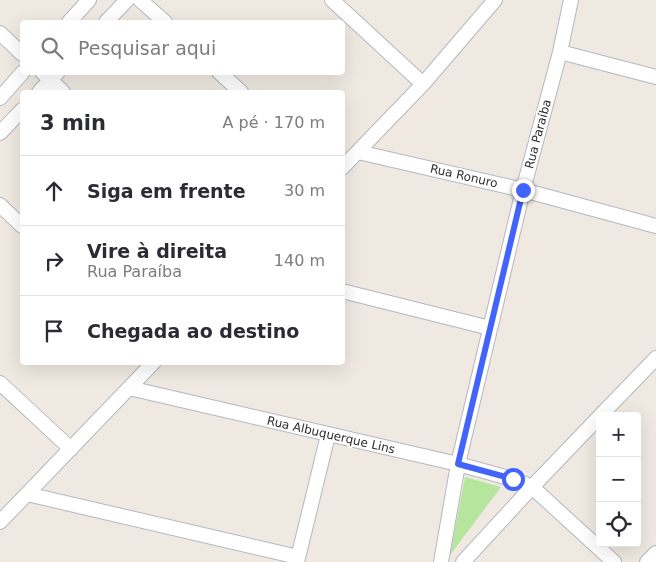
<!DOCTYPE html>
<html lang="pt">
<meta charset="utf-8">
<style>
body{margin:0;font-family:"DejaVu Sans",sans-serif;background:#f2f2f3;color:#2b2b33}
.controls{position:absolute;right:15px;bottom:15px;display:grid;overflow:hidden;border-radius:5px;box-shadow:0 5px 20px #0002}
.controls button{width:45px;height:45px;display:grid;place-items:center;padding:0;border:0;border-bottom:1px solid #e1e1e2;background:#fff;color:#2b2b33;font:25px sans-serif}
.stop{position:absolute;width:15px;height:15px;margin:-11px;border:4px solid #4264fb;border-radius:50%;background:#fff}
.stop.end{background:#4264fb;border-color:#fff;box-shadow:0 1px 5px #0008}
.list{margin:0;padding:0;list-style:none}
h2{display:flex;justify-content:space-between;align-items:center;height:65px;margin:0;padding:0 20px;font-size:21px}
h2 small{font-size:16px;font-weight:400;color:#7c7c81}
.list li{display:grid;grid-template-columns:32px 1fr auto;gap:15px;align-items:center;box-sizing:border-box;height:70px;padding:0 20px;border-top:1px solid #e1e1e2}
.list b{display:block;font-size:19px;white-space:nowrap}
.list p{margin:0;font-size:16px;white-space:nowrap;color:#7c7c81}
.list em{font-size:16px;font-style:normal;color:#7c7c81}
.icon{flex:none;width:28px;height:28px;fill:none;stroke:currentColor;stroke-width:2;stroke-linecap:round;stroke-linejoin:round}
.map{position:relative;flex:none;width:656px;height:562px;overflow:hidden}
.search{position:absolute;background:#fff;box-shadow:0 5px 20px #0002;left:20px;top:20px;width:325px;height:55px;display:flex;align-items:center;gap:12px;box-sizing:border-box;padding:0 18px;border-radius:5px;color:#7c7c81;font-size:19px}
.panel{position:absolute;background:#fff;box-shadow:0 5px 20px #0002;left:20px;top:90px;width:325px;height:275px;border-radius:5px}
.map>svg:first-child{display:block}
.green{fill:#b6e59e}
.lines{fill:none;stroke-linecap:round;stroke-linejoin:round}
.minor-casing{stroke:#b4b7c1;stroke-width:16}
.minor{stroke:#fff;stroke-width:14}
.route{stroke:#4264fb;stroke-width:6}
.labels{text-anchor:middle;dominant-baseline:central;stroke-width:4;stroke-linejoin:round;paint-order:stroke}
.street-label{font-size:12px;fill:#2e2e2e;stroke:#fff}
</style>
<div class="map">
<svg width="656" height="562" viewBox="0 0 656 562">
<rect width="100%" height="100%" fill="#efe9e1"/>
<!-- green -->
<path class="green" d="M465 477 501 487 450 555Z"/>
<g class="lines">
<defs>
<path id="minor" d="M140 0 165 22
M332 0 423 84
M69 22 89 0
M106 22 127 0
M0 33 22 54
M560 52 656 77
M42 72 63 92
M219 72 241 92
M39 92 58 72
M0 98 23 72
M0 133 22 110
M358 152 523 190 656 226
M342 168 423 84 495 0
M0 205 22 226
M342 291 490 328
M0 383 71 449
M129 388 458 464 513 479 532 487 614 562
M600 416 656 358
M27 494 298 557
M0 522 154 362
M297 562 328 435
M441 562 458 464 523 190 560 52 571 0
M463 562 532 487 600 416
M647 562 656 553"/>
</defs>
<!-- minor casing -->
<use href="#minor" class="minor-casing"/>
<!-- minor -->
<use href="#minor" class="minor"/>
</g>
<g class="lines">
<!-- route -->
<path class="route" d="M513 479 458 464 523 190"/>
</g>
<g class="labels">
<!-- street labels -->
<g class="street-label">
<text transform="translate(538 134) rotate(-75)">Rua Paraíba</text>
<text transform="translate(464 176) rotate(13)">Rua Ronuro</text>
<text transform="translate(331 435) rotate(13)">Rua Albuquerque Lins</text>
</g>
</g>
</svg>
<div class="controls">
<button>+</button>
<button>−</button>
<button><svg class="icon" aria-label="locate" viewBox="0 0 24 24"><circle cx="12" cy="12" r="6"/><path d="M12 2v4M12 18v4M2 12h4M18 12h4"/></svg></button>
</div>
<div class="stop" style="left:513px;top:479px"></div>
<div class="stop end" style="left:523px;top:190px"></div>
<div class="search"><svg class="icon" aria-label="search" viewBox="0 0 24 24"><circle cx="10" cy="10" r="6"/><path d="M15 15l6 6"/></svg>Pesquisar aqui</div>
<section class="panel">
<h2>3 min<small>A pé · 170 m</small></h2>
<ul class="list">
<li><svg class="icon" aria-label="ahead" viewBox="0 0 24 24"><path d="M12 20V5M6 11l6-6 6 6"/></svg><div><b>Siga em frente</b></div><em>30 m</em></li>
<li><svg class="icon" aria-label="right" viewBox="0 0 24 24"><path d="M7 20v-9h11M14 6l5 5-5 5"/></svg><div><b>Vire à direita</b><p>Rua Paraíba</p></div><em>140 m</em></li>
<li><svg class="icon" aria-label="arrive" viewBox="0 0 24 24"><path d="M6 21V4h12l-3 4 3 4H6"/></svg><div><b>Chegada ao destino</b></div></li>
</ul>
</section>
</div>
